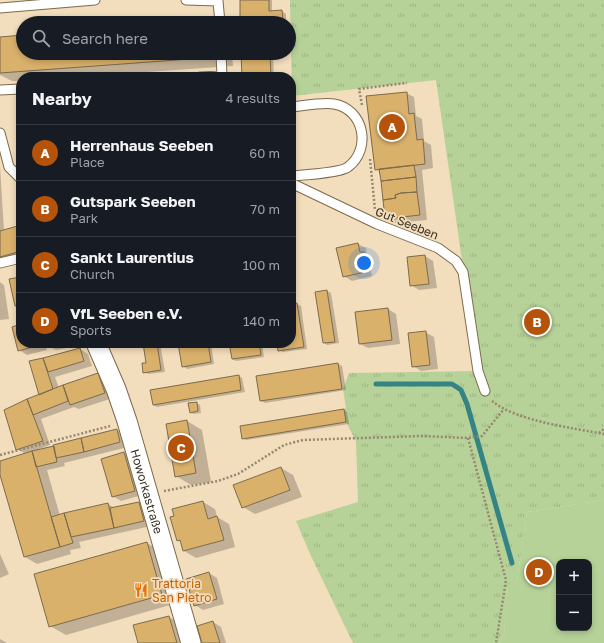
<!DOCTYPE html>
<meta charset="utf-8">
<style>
body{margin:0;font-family:"Golos Text",sans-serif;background:#20242c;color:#f1f3f6}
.controls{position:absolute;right:12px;bottom:12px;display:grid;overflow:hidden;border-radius:8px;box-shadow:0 2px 6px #0003}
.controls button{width:36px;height:36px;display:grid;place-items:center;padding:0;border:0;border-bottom:1px solid #363941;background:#171b24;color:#f1f3f6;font:20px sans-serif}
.you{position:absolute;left:364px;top:263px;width:14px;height:14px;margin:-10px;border:3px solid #fff;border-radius:50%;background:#1a73e8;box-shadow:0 0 0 6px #1a73e833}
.badge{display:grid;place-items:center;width:26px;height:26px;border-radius:50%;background:#b45309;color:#fff;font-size:13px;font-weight:700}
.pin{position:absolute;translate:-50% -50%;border:2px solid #fff;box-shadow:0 1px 4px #0006}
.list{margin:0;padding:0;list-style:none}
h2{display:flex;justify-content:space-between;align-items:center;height:52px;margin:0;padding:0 16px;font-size:17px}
h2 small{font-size:13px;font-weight:400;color:#9ea1a6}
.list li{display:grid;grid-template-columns:26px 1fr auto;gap:12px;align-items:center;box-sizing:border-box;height:56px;padding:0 16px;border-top:1px solid #363941}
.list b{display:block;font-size:15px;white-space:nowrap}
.list p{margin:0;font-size:13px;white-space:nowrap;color:#9ea1a6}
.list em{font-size:13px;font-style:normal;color:#9ea1a6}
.icon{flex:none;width:22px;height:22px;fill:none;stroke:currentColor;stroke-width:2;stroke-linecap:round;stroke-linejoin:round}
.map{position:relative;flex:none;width:604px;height:643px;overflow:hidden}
.search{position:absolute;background:#171b24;box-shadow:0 2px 6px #0003;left:16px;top:16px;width:280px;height:44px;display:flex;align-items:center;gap:10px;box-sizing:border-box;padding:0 14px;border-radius:22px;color:#9ea1a6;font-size:15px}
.panel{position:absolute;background:#171b24;box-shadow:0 2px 6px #0003;left:16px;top:72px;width:280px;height:276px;border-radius:16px}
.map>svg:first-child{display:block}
.grass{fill:#b6d298;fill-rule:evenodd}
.park{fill:url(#park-tufts)}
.shadow{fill:#0003}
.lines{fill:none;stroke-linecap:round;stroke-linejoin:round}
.stream{stroke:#358485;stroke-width:5}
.building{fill:#dab16b;stroke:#7d6b4d}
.service-casing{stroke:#7d6a4c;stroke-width:11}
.minor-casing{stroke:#7d6a4c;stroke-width:21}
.path{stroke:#968770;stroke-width:2.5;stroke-dasharray:2 2;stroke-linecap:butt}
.service{stroke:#fff;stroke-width:9}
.minor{stroke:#fff;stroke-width:19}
.labels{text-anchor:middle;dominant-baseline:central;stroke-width:3.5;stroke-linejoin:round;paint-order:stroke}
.street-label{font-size:12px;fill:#393124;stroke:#f2ddbc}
.food-label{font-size:12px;fill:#c56008;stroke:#f2ddbc;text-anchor:start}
</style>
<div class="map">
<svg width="604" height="643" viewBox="0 0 604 643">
<defs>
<pattern id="park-tufts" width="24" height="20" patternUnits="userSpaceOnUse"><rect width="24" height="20" fill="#b6d298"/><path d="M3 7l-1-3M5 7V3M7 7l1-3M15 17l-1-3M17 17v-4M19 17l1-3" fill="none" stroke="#9db583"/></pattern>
</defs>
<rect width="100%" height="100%" fill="#f2ddbc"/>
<!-- grass -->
<path class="grass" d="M604 500V643H499L504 636 508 584 517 581 527 512ZM559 562H589V628H559Z"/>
<!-- park -->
<path class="park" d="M290 0H604V500L527 512 517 581 508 585 504 636 499 643H353L311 556 296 521 358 502 356 441 346 422 344 409 346 408 343 389 349 373 478 371 436 80 292 96Z"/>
<!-- shadow -->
<path class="shadow" d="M241 0H272V12L282 11 286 14V23H241Z
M23 36V53H232L233 66 76 77H21V81H12L0 75V38Z
M242 53H273L274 77H243Z
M406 93 414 97 416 116 422 119 424 141 431 145 433 168 422 170 427 220 394 223 386 219 381 172 376 169Z
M0 166 4 231 21 226V261H0Z
M358 244 366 248 367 255 372 257 374 266 370 267 372 276 352 281 344 276Z
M425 256 433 261 437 288 419 290 411 285 408 258Z
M21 278V309L16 306Z
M0 282 4 285 9 319 0 320Z
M327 291 331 293 339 343 327 345 324 343Z
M297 304 301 306 307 349 283 352 279 350 278 343H291V305Z
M388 309 396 314 400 344 368 348 360 344Z
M21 325V343H77L78 346 56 350 46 345 47 350 27 355 19 350Z
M425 332 434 337 438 369 421 371 413 366Z
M144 343H160L165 372 148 374 144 372 147 363Z
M179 343H211L214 364 187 369 183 366Z
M230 343H262L264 357 236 361 232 359Z
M80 349 88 354 92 366 55 377 59 388 98 374 106 379 113 398 79 409 74 407 41 419 50 445 39 449V451L117 430 125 435 128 447 64 463 65 466 47 470 60 516 108 504 115 508 139 503 147 507 151 526 79 542 81 548 70 550 71 554 37 564 25 557 0 471V462L26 454 17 449 40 396 30 361Z
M338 364 342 366 346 390 265 403 261 401 258 377Z
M239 376 242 378 245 392 157 407 153 405Z
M196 403 200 405 201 413 194 414 190 412Z
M344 410 347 412 349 424 246 440 243 438Z
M187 421 202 430 211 482 191 485 176 476Z
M124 453 132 458 142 495 121 501 113 496Z
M281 468 293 475 302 497 255 514 243 507Z
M203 502 215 509 217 517 229 524 235 547 196 558 184 551 181 542 178 540Z
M147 543 162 552 177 603 66 635 50 626Z
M0 554 9 574 0 578Z
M209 573 217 578 224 604 203 610 195 605Z
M169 617 177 622 183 643H139Z
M213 622 221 627 226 643H203Z
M0 639 7 643H0Z"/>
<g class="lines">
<!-- stream -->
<path class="stream" d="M376 384H452L461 390 467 404 512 563"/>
</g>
<!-- building -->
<path class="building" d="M240 0H269V11L282 10 283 23H240Z
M23 35V53H217V57L0 73V37Z
M241 53H270L271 77H242Z
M407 92 409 114 414 113 417 140 423 139 425 164 375 170 366 96Z
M414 165 416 177 381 181 379 169Z
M416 177 417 192 401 193 395 195 396 198 383 200 381 181Z
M417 192 420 215 385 219 383 200 396 198 395 195 401 193Z
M21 225V251L0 257V231Z
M358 243 360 252H364L366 261 363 262 365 272 343 277 336 248Z
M425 255 429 284 410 286 407 257Z
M21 277V305L15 306 9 279Z
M327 290 335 342 323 343 315 292Z
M291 303H297L304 347 278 351 277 343H291Z
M388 308 392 340 359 344 355 312Z
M21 324V343H39L40 345 18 351 12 327Z
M426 331 430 365 412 367 408 333Z
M143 343H157L161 370 143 373 142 363H146Z
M178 343H208L211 362 182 367Z
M229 343H259L261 355 232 359Z
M80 348 84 361 48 372 43 358Z
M43 358 53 389 39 395 29 361Z
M338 363 342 389 260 401 256 376Z
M98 373 105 393 70 405 63 385Z
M239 375 241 390 153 405 150 390Z
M63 385 68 401 33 415 27 399Z
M27 399 43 441 16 450 4 410Z
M197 402 198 411 190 413 188 403Z
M344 409 346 422 242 439 240 426Z
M187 420 196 473 175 477 166 424Z
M117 429 120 442 84 452 81 438Z
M81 438 84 452 56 458 53 445Z
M54 446 57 462 36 467 32 451Z
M32 451 60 547 24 557 0 475V461Z
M124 452 135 491 112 497 101 459Z
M281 467 290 490 242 508 233 485Z
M203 501 208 519 217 516 224 540 183 551 180 540 177 541 170 517 174 516 172 509Z
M139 502 144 521 114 528 110 508Z
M108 503 114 528 71 537 64 513Z
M64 513 73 543 60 547 51 517Z
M147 542 162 595 49 627 34 574Z
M209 572 217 599 194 606 186 579Z
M169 616 177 643H138L133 625Z
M213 621 220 643H202L197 626Z"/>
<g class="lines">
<defs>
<path id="service" d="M186 0 218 1 220 23
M0 8 95 0
M221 53 222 77
M200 77 222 76
M0 90 21 89
M291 107C302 106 323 102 334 104 364 109 372 149 348 167 341 173 302 175 291 176
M0 133 9 167 21 179
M291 183 377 224 438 248 456 261 463 272 478 371 485 391
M0 263 21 258"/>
<g id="minor">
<path id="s1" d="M96 343 116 389 127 421 191 643"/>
</g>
</defs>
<!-- service casing -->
<use href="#service" class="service-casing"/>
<!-- minor casing -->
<use href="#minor" class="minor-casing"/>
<!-- path -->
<path class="path" d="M362 105 359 89 407 83
M370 159 375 210
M492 401C516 421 573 428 604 434
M599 433 604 429
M468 438 506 580 496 643
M0 455 110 426
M164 491 218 481 238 474 284 445 303 440 420 436 468 438 482 436 504 409"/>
<!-- service -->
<use href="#service" class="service"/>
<!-- minor -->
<use href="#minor" class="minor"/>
</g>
<!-- icons -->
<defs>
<symbol id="restaurant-bare" viewBox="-9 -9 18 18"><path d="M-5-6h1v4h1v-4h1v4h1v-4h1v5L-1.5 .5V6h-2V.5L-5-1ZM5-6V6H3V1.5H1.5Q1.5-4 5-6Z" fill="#e8710a" stroke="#f2ddbc" stroke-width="2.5" paint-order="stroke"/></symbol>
</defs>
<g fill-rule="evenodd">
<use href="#restaurant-bare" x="131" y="580" width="20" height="20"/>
</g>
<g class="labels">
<!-- street labels -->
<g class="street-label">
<text transform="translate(407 223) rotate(22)">Gut Seeben</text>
<text stroke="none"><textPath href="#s1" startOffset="157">Howorkastraße</textPath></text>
</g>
<!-- food labels -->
<g class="food-label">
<text x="152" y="583">Trattoria<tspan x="152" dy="14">San Pietro</tspan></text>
</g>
</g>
</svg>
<div class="controls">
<button>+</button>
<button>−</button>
</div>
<div class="you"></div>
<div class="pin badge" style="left:392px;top:127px">A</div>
<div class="pin badge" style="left:537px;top:322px">B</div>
<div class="pin badge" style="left:181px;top:448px">C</div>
<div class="pin badge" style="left:539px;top:572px">D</div>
<div class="search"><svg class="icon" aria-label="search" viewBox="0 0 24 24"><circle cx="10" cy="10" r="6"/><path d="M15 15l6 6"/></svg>Search here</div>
<section class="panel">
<h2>Nearby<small>4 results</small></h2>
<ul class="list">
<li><span class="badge">A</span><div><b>Herrenhaus Seeben</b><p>Place</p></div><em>60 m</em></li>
<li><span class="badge">B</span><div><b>Gutspark Seeben</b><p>Park</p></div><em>70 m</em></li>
<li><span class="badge">C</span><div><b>Sankt Laurentius</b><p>Church</p></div><em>100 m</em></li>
<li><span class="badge">D</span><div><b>VfL Seeben e.V.</b><p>Sports</p></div><em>140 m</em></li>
</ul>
</section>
</div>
